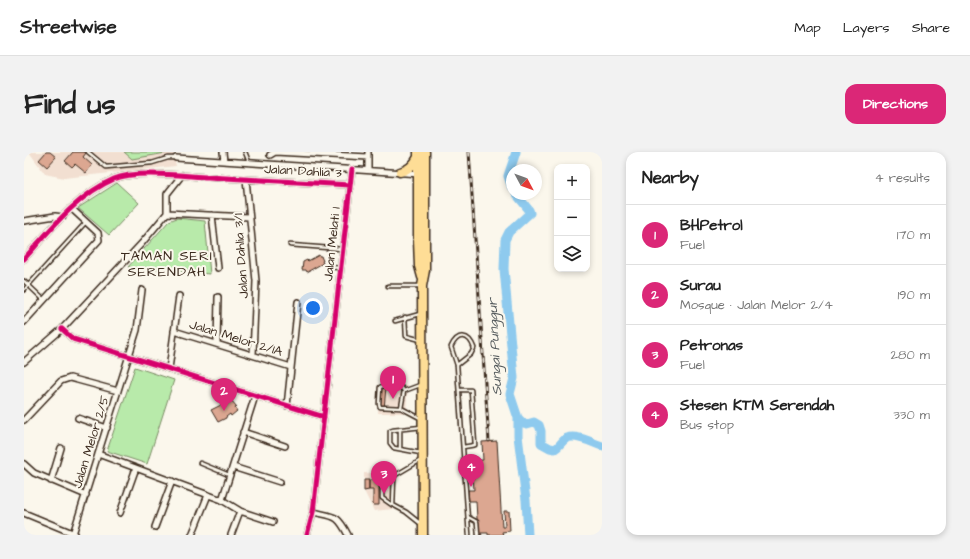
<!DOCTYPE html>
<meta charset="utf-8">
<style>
body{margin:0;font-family:"Architects Daughter",sans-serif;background:#f2f2f2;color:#222}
.controls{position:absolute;right:12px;top:12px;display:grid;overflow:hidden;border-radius:8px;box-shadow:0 2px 6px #0003}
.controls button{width:36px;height:36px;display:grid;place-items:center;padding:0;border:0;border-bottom:1px solid #e0e0e0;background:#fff;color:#222;font:20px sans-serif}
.compass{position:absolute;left:482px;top:12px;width:36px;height:36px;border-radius:50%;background:#fff;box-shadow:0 2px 6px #0003;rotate:131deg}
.you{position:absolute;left:289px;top:156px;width:14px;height:14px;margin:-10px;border:3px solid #fff;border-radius:50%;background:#1a73e8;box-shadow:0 0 0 6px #1a73e833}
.badge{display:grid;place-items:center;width:26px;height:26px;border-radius:50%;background:#db2777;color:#fff;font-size:13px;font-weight:700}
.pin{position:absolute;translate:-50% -33px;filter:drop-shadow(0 1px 2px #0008)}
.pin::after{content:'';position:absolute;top:21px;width:14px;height:12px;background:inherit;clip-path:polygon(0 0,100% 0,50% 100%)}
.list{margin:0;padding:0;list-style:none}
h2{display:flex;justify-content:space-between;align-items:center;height:52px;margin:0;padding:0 16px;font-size:17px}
h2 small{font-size:13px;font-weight:400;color:#767676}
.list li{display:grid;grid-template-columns:26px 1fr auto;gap:12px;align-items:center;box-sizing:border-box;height:60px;padding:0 16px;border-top:1px solid #e0e0e0}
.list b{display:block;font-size:15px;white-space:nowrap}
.list p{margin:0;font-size:13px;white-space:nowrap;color:#767676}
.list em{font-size:13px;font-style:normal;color:#767676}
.icon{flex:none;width:22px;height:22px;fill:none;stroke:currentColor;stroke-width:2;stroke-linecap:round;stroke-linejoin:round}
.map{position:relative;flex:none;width:578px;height:383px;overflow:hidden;border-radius:12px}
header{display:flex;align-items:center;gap:24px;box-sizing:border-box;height:56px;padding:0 20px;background:#fff;border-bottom:1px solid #e0e0e0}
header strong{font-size:19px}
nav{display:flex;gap:22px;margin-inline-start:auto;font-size:14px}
.intro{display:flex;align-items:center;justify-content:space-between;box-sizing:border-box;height:96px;padding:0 24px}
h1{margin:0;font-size:28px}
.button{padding:10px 18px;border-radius:12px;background:#db2777;color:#fff;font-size:14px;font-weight:700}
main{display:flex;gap:24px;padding:0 24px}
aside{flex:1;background:#fff;border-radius:12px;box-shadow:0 2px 6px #0003}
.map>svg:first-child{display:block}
.built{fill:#f2dfd1}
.green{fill:#b8eaaa;stroke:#7a8a64}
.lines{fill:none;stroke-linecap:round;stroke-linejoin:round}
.river{stroke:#8ecaee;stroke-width:9}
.building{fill:#dca791;stroke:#3b2a1e}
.lane-casing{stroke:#3b2a1e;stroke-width:5.5}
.street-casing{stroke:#3b2a1e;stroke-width:8}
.primary-casing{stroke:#3b2a1e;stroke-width:11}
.lane{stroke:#fbf7ec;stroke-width:2.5}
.street{stroke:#fbf7ec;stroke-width:5}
.primary{stroke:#fedd96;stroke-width:8}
.rail-casing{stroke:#3b2a1e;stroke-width:3}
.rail{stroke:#fbf7ec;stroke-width:1.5;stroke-dasharray:4.5;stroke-linecap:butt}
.cycleway-casing{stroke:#fbf7ec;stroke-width:8}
.cycleway{stroke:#d6006c;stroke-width:5}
.labels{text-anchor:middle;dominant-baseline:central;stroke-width:4;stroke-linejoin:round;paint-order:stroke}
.street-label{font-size:13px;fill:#3b2a1e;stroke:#fbf7ec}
.neighbourhood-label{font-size:14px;letter-spacing:1px;fill:#3b2a1e;stroke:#fbf7ec}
.water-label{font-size:14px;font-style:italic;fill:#545a5c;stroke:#fbf7ec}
</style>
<header>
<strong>Streetwise</strong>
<nav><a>Map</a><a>Layers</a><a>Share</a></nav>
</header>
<div class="intro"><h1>Find us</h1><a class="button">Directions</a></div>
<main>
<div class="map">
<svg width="578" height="383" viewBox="0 0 578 383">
<rect width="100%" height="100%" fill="#fbf7ec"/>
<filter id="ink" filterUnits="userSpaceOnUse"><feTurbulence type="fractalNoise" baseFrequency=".025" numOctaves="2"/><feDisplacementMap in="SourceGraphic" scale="8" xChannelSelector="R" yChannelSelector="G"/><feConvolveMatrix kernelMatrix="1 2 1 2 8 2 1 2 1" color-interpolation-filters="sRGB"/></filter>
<g filter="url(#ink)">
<!-- built -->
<path class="built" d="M5 0H149L152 14 40 26 21 22Z
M356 232 384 233 382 261H354Z
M371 320 369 357 350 359 340 339V321Z"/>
<!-- green -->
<path class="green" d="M100 0H141L142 1 108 7Z
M93 31 115 51 85 83 54 56Z
M153 66 181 69 186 122 104 115 145 69Z
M111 215 150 228 123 312 83 299Z"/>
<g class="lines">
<!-- river -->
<path class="river" d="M488 36 484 24 492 0
M492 42 505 58 506 61 485 80 481 88 480 117 490 226 486 242 494 266V284L502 348 504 383
M494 266 499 271 503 272 510 270 515 273 517 279V291L526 296 531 297C536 294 538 288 543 286 552 282 569 291 578 294"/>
</g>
<!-- building -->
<path class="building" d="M22 0H26L32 5 23 15 15 8Z
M49 0H60L62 1 59 5 68 13 62 21 51 12 48 15 41 9Z
M295 103V104H297L299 109H298L299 111 283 120 282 118H278L279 110 283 108 284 109Z
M356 234 362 235 360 257 354 256Z
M207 248 213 255 211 256 213 259 207 264 206 262 202 265V266L194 270 187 258Z
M473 289 478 375H481L480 359H485L486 379 478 380 479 383H464V381H457L458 383H454L452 349H445L444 338H450L448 309 459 308 458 290Z
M340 328H345V338L340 339Z
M345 328H355V353H349V338H345Z"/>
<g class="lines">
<defs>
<path id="lane" d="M64 0 82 15 128 11 144 6H151
M221 0 225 10
M266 93 318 97
M306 107 305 115 316 116
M0 129 20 148
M364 134H396
M0 138 62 70
M381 165 382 184 397 188
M371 169 396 162
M433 213 447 202 450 196C445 182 434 180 427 195L433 213 445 383
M359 234 377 235 380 239 377 256 356 255 355 252 356 235Z
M435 238H447L451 293 439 295
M380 239 396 233
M377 256 396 266
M376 277V297
M397 301 370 296 366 291V279L369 278 398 275
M176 311 205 323
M368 353 358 346V326L370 324
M444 365 453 370 454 383
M397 372 382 360 369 353 370 324 397 308"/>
<path id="street" d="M199 0 200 9
M246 3 251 0 344 5
M152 6 396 22
M344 18V0
M222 27 232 129 229 203
M143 61 225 65
M188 63 194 116
M0 69 31 64 39 65
M0 107C26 78 53 43 90 27 112 18 160 24 184 25 231 28 279 30 326 33
M0 170 75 88 74 81 47 56
M38 177 49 187 300 265
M150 179 267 215
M193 192 194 145
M0 210 38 177 118 91 143 61V42L158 23
M145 217 155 144
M263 254 274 150
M54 266 83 276
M0 268 37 229 46 226 94 239
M219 280 261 294
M74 302 198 348 216 359 249 370
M0 312 10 321 62 343
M209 315 256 330
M27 329 37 296
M198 348 231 244
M289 360C311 365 313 362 324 383
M0 361 51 382
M96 361 112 316
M131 375 148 329
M49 382 113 178 118 138
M168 383 184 343
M207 383 216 359
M283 383 289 360 328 17"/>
<path id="primary" d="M394 0V88L395 114 398 125
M376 20C385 18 390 13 394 5
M399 383 398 134 401 118V0"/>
</defs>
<!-- lane casing -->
<use href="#lane" class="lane-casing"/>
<!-- street casing -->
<use href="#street" class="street-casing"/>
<!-- primary casing -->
<use href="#primary" class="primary-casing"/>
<!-- lane -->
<use href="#lane" class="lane"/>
<!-- street -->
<use href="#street" class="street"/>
<!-- primary -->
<use href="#primary" class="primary"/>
<defs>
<path id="rail" d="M445 0 465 289"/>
</defs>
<!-- rail casing -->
<use href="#rail" class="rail-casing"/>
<!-- rail -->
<use href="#rail" class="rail"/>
<defs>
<path id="cycleway" d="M0 107C26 78 53 43 90 27 112 18 160 24 184 25 231 28 279 30 326 33
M38 177 49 187 300 265
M283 383 289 360 328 17"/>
</defs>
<!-- cycleway casing -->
<use href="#cycleway" class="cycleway-casing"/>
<!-- cycleway -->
<use href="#cycleway" class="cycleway"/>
</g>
</g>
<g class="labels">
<!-- street labels -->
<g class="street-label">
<text transform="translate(279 19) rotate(3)">Jalan Dahlia 3</text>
<text transform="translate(308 92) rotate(-84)">Jalan Melati 1</text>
<text transform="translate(217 104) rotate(-94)">Jalan Dahlia 3/1</text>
<text transform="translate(212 186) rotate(17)">Jalan Melor 2/1A</text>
<text transform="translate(67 290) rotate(-73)">Jalan Melor 2/5</text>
</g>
<!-- neighbourhood labels -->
<g class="neighbourhood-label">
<text x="143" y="104">TAMAN SERI<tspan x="143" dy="16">SERENDAH</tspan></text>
</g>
<!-- water labels -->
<g class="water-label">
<text transform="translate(471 195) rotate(-93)">Sungai Punggur</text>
</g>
</g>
</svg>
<div class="controls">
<button>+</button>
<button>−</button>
<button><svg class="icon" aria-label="layers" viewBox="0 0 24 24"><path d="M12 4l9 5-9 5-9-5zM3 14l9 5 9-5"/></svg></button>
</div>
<svg class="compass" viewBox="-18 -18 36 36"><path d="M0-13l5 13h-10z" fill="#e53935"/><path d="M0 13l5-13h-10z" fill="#767676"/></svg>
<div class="you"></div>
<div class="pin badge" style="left:369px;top:247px">1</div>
<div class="pin badge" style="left:200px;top:259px">2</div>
<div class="pin badge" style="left:360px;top:342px">3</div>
<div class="pin badge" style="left:447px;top:335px">4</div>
</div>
<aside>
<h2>Nearby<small>4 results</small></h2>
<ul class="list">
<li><span class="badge">1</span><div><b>BHPetrol</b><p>Fuel</p></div><em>170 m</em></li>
<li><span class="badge">2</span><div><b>Surau</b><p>Mosque · Jalan Melor 2/4</p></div><em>190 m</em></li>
<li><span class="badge">3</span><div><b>Petronas</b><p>Fuel</p></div><em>280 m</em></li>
<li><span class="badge">4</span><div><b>Stesen KTM Serendah</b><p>Bus stop</p></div><em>330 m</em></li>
</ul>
</aside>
</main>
